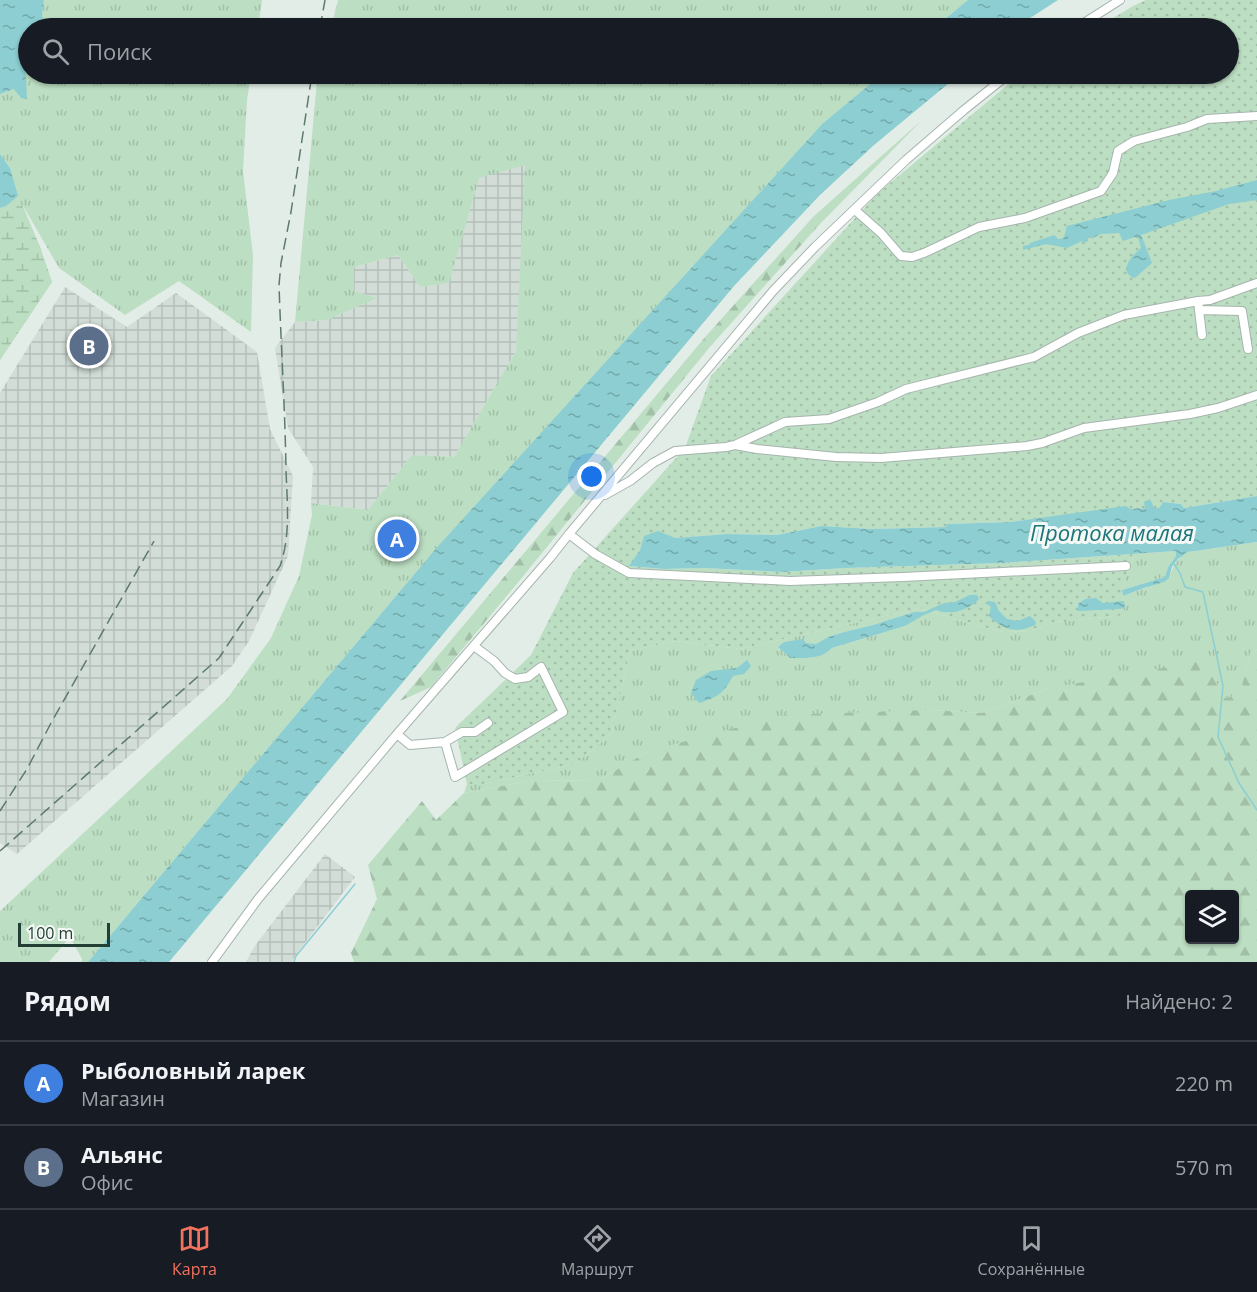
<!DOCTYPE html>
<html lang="ru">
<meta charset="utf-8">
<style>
body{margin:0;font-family:"Open Sans",sans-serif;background:#20242c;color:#f1f3f6}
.controls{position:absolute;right:18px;bottom:18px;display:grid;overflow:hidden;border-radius:6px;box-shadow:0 2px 4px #0004}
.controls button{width:54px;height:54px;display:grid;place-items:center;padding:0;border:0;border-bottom:2px solid #363941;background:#171b24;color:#f1f3f6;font:30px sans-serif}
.scale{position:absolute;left:18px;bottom:15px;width:92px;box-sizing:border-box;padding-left:6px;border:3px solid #233e34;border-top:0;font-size:16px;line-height:21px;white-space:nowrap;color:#233e34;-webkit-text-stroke:4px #f4f9f6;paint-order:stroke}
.you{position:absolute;left:592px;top:477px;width:21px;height:21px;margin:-15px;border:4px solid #fff;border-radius:50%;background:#1a73e8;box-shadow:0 0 0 9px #1a73e833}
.badge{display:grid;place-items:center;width:39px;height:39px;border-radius:50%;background:#f1725d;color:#fff;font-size:20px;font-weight:700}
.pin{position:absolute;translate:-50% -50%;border:3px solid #fff;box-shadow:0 2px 6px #0006}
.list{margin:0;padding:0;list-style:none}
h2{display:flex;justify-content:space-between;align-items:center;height:78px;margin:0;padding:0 24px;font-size:26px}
h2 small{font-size:20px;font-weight:400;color:#9ea1a6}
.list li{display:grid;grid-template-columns:39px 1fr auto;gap:18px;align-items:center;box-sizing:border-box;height:84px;padding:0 24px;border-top:2px solid #363941}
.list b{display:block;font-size:22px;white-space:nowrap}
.list p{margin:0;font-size:20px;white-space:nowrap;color:#9ea1a6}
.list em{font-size:20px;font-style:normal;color:#9ea1a6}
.icon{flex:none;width:33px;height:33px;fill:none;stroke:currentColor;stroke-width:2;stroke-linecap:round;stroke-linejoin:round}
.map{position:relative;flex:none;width:1257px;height:962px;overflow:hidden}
.search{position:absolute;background:#171b24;box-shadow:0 2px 4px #0004;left:18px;right:18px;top:18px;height:66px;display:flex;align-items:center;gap:15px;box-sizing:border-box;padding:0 21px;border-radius:33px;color:#9ea1a6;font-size:22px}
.sheet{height:246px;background:#171b24}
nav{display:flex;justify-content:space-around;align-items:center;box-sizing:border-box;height:84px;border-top:2px solid #363941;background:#171b24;font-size:16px;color:#9ea1a6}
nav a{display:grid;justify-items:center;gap:3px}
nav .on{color:#f1725d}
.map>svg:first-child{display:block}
.industrial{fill:url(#industrial-grid)}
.grass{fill:url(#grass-tufts);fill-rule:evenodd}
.forest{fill:url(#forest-firs);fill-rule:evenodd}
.wetland{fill:url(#wetland-marsh)}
.garden{fill:url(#garden-dots)}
.water{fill:url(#water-ripples)}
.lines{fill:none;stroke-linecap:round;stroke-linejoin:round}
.stream{stroke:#8cced1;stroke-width:1.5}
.minor-casing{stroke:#a6b5ae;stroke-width:10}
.minor{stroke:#fff;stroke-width:8}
.rail{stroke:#5d7a6f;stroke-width:1.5;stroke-dasharray:12 6;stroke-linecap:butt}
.labels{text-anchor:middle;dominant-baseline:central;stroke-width:6;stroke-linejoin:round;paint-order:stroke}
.water-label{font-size:22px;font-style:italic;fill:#1d757a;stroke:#f4f9f6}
</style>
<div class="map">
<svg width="1257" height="962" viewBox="0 0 1257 962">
<defs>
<pattern id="industrial-grid" width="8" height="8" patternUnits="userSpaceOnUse" patternTransform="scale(1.5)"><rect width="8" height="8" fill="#d1ddd6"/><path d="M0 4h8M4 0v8" fill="none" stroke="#b3bfb8"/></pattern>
<pattern id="grass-tufts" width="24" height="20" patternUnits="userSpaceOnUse" patternTransform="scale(1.5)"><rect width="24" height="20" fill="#bcdec2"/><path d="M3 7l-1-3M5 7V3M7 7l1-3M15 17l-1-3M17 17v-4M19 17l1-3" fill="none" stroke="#a1c0a7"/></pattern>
<pattern id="forest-firs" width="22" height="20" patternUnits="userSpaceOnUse" patternTransform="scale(1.5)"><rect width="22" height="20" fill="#bcdec2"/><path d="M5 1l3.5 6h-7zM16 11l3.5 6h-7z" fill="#a1c0a7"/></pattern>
<pattern id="wetland-marsh" width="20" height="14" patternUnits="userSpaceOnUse" patternTransform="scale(1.5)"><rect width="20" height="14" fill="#bcdec2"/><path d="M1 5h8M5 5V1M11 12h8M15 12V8" fill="none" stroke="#a1c0a7"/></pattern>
<pattern id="garden-dots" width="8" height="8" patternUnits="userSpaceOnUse" patternTransform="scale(1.5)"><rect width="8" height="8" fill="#bcdec2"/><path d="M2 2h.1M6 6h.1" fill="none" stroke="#a1c0a7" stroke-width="1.8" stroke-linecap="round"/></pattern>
<pattern id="water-ripples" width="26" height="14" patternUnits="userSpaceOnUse" patternTransform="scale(1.5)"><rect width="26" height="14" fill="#8cced1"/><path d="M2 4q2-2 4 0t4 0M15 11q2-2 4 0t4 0" fill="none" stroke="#72a9aa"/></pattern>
</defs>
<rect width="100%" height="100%" fill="#e3ede7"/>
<!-- industrial -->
<path class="industrial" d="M526 164 516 351 454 457 412 455 368 510 311 503 313 467 288 428 275 348 295 322 327 320 376 298 354 291V267L398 255 420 287 448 283 479 178Z
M65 287 127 327 176 293 257 352 270 429 293 476 288 556 249 641 232 666 17 854 0 843V393Z
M325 854 355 877 295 956 292 962H246L254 947Z"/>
<!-- grass -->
<path class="grass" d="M44 0H262L258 28H49L42 16Z
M338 0H968L934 28H331Z
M25 61H28V74H37L38 76 41 74H251L247 100 243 171 253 255 251 332 179 281 125 315 59 268 22 204 40 247 52 282 0 360V208L6 206 10 168 0 154V94L14 89Z
M319 74H882L822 124 438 546 88 962H82V959L70 937 49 962H0V911L227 699 271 638 299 576 312 515 311 503 368 510 412 455 454 457 516 351 525 165 479 178 449 283 420 287 398 255 354 267V291L377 298 327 320 295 322 317 81Z
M1257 542V649L1250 653 1240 695 1226 698 1050 688 982 713 929 710 649 751 597 781 534 780 464 793 467 784H483L575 764 612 733 630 651 675 641 740 649 920 608 974 625 1004 632 1031 631 1055 622 1125 615 1123 596C1139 590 1154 585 1169 578 1173 566 1177 558 1188 552ZM914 612H923L905 626 832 648C820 660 806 658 790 658L778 647 784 642 816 644 828 637 844 632 873 625Z
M1176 551V556L1168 567 1165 577 1122 590 1134 554Z"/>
<!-- forest -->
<path class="forest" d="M922 120 820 224 709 348 520 580 431 687 400 701 706 336 814 216Z
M1257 649V962H354L351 953 377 899 368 865 422 801 436 820 464 793 534 780 597 781 649 751 784 715 929 710 982 713 1050 688 1203 661 1226 698 1240 694 1250 653ZM1234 894V940H1190V894Z"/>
<!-- wetland -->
<path class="wetland" d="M18 196 40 247 52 282 0 360V208L6 206Z"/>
<!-- garden -->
<path class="garden" d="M1146 0H1257V496L1184 508 1181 504 1163 502 1159 508 1141 509 1139 508 1010 522 947 524 946 527 872 529 821 526 777 535 727 534 675 538 644 537 640 550 630 566 664 569 704 568 782 572 846 568 1002 563 1134 554 1122 590 1126 615 1055 622 1031 631 1004 632 974 625 920 608 740 649 675 641 630 651 612 733 575 764 483 784H467L455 728 531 655 573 573 685 448 711 376 877 194 1005 87 1025 74H1228V28H1097L1133 6Z"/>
<!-- water -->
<path class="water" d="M0 0H44L42 16 49 28H28V61H25L27 99 21 98 14 89 0 94Z
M968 0H1058L1027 20 1016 28H934Z
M882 74H960L874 145 820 195 734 286 169 962H88L438 546 822 124Z
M0 154 10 168 18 196 6 206 0 208Z
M1257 180V200L1229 204 1141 235 1152 263 1136 277 1133 278 1128 274 1126 269C1128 260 1134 254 1141 248L1138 236 1123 241 1119 233 1100 234 1092 239 1090 236 1088 238V241L1085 243 1082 241 1067 248 1046 244 1023 250V246L1029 245 1030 243 1054 235 1058 239 1064 238 1067 226 1169 200 1216 191Z
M1257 496V542L1188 552 1178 559 1172 567 1169 578 1164 582 1144 588 1123 596 1122 590 1165 577 1168 567 1176 556V551L1002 563 846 568 782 572 704 568 664 569 629 566 640 550 644 536 658 531 675 538 727 534 777 535 821 526 872 529 946 527 947 524 1010 522 1126 506 1130 509 1139 508 1141 509 1145 508 1144 502 1148 500 1151 501 1154 508H1159L1163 502 1181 504 1184 508Z
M970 595H977L979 599C969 610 950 616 936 610L922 616 905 626 832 648C820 660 806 658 790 658L778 647 784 642 803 639 806 643 816 644 828 637 844 632 873 625 914 612H924L944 603 955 602Z
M1096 598 1103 603 1124 601 1125 608 1119 609 1078 611V604L1085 599Z
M988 601 995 602 999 611 1007 619 1018 621 1030 616 1036 622 1035 625C1017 634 1003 630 989 616L991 607 987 604Z
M747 660 751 666 744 674 733 676C723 694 718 697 699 703L691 693 696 680 711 671 737 668Z"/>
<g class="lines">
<!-- stream -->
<path class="stream" d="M1174 564 1180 573 1185 587 1203 592 1223 686 1218 737 1239 783 1257 810
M294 962 296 956 355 884"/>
<defs>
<path id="minor" d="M1076 28 1120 0
M855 210 881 233 901 256 912 257 924 253 979 227 1025 218 1101 191 1113 173 1118 151 1134 141 1187 127 1207 119 1257 116
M1198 301 1199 310 1242 311 1248 349
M1199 310 1202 335
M737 444 785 422 829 419 878 402 906 389 1034 357 1078 333 1124 315 1198 301 1210 300 1257 283
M605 495 630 481 653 463 675 451 726 447 735 445 757 449 836 457 881 458 1027 446 1042 443 1084 428 1190 414 1218 408 1257 395
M569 534 595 554 629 573 790 581 903 577 1126 566
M397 734 410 745 445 742 462 732H475L488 723
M445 742 455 777 563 712 541 667 528 677 515 679 505 673 494 661 474 646
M212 962 258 899 397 734 550 558 569 534 773 291 815 247 906 160 964 110 1009 74"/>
</defs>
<!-- minor casing -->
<use href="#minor" class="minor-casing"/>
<!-- minor -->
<use href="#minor" class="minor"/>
<!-- rail -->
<path class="rail" d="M320 28 325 0
M0 811 27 769 51 723 154 541
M0 851 219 658 280 566C291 535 287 502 286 470 285 408 281 346 279 285L281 263 291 212 312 74"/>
</g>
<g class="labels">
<!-- water labels -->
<g class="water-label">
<text x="1112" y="532">Протока малая</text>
</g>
</g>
</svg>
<div class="controls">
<button><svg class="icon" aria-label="layers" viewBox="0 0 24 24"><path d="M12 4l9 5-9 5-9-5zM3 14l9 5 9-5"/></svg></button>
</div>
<div class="scale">100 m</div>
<div class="you"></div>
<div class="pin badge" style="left:397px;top:539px;background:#3f7fe0">A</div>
<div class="pin badge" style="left:89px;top:346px;background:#5c6f8a">B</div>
<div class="search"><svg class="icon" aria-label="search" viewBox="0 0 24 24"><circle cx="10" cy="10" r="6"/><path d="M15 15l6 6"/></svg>Поиск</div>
</div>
<section class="sheet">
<h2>Рядом<small>Найдено: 2</small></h2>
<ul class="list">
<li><span class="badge" style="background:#3f7fe0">A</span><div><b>Рыболовный ларек</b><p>Магазин</p></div><em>220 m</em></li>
<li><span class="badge" style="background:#5c6f8a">B</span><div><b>Альянс</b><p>Офис</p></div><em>570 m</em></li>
</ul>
</section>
<nav>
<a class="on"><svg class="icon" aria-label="map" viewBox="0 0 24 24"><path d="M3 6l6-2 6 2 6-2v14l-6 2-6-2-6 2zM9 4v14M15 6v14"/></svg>Карта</a>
<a><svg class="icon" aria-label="directions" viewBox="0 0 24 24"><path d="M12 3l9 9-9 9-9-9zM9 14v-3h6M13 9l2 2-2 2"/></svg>Маршрут</a>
<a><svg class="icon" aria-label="saved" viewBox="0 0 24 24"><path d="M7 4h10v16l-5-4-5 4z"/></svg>Сохранённые</a>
</nav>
